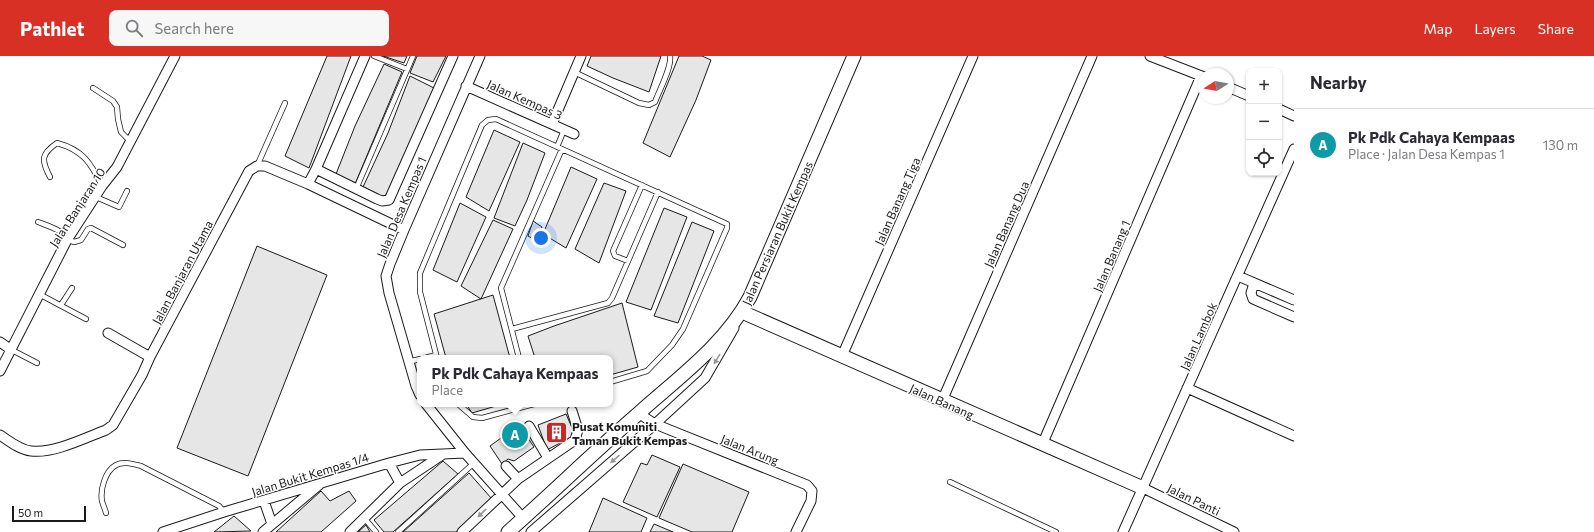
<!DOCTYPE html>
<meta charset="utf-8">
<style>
body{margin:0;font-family:Commissioner,sans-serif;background:#f7f7f7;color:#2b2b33}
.controls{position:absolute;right:12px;top:12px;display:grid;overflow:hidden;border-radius:8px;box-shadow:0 1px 3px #0004}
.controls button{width:36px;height:36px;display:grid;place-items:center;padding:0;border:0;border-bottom:1px solid #e1e1e2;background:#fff;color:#2b2b33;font:20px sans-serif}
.compass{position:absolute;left:1198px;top:12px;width:36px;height:36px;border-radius:50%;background:#fff;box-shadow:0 1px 3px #0004;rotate:259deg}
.scale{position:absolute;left:12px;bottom:10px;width:74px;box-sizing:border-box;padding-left:4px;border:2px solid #1a1a1a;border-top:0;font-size:11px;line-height:14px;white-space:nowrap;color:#1a1a1a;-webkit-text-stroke:3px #fff;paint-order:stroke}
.you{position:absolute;left:541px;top:182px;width:14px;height:14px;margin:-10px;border:3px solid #fff;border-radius:50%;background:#1a73e8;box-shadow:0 0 0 6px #1a73e833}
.badge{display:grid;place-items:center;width:26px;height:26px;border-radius:50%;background:#d93025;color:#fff;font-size:13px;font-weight:700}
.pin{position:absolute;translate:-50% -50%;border:2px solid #fff;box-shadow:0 1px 4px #0006}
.popup{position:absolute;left:417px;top:299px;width:196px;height:52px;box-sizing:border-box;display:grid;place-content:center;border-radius:8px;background:#fff;filter:drop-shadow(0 1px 3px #0005);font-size:13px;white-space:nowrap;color:#7c7c81}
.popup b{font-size:15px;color:#2b2b33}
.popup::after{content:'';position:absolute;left:50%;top:100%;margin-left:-8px;border:8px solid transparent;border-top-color:#fff}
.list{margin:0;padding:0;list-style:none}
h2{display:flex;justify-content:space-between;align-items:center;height:52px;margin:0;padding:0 16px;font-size:17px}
h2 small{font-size:13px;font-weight:400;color:#7c7c81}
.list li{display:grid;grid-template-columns:26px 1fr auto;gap:12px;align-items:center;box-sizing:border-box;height:72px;padding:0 16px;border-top:1px solid #e1e1e2}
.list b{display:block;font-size:15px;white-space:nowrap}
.list p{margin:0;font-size:13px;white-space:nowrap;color:#7c7c81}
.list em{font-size:13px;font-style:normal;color:#7c7c81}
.icon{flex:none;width:22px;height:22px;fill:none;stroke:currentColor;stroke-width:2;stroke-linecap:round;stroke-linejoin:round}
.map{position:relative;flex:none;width:1294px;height:476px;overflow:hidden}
header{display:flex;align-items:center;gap:24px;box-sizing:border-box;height:56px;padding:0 20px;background:#d93025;color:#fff}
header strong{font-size:19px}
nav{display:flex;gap:22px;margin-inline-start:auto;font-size:14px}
.search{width:280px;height:36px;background:#f7f7f7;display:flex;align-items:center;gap:10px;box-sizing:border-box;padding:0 14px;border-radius:8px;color:#7c7c81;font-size:15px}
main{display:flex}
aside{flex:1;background:#fff}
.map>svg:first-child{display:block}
.building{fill:#e6e6e6;stroke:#1a1a1a}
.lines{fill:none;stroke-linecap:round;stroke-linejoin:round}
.lane-casing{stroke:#1a1a1a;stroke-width:6}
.street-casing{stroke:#1a1a1a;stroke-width:11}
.secondary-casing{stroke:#1a1a1a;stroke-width:15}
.lane{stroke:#fff;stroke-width:4.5}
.street{stroke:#fff;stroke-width:9}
.secondary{stroke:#fff;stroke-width:13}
.oneway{fill:#989898}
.labels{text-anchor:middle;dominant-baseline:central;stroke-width:3;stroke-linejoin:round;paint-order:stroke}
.street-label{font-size:12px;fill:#1a1a1a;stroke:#fff}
.poi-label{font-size:12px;font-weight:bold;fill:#1a1a1a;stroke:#fff;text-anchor:start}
</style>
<header>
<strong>Pathlet</strong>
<div class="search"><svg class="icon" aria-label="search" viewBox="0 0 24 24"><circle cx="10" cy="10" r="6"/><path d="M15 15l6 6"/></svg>Search here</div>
<nav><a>Map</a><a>Layers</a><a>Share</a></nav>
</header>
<main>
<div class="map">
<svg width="1294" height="476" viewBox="0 0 1294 476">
<rect width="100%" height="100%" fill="#fff"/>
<!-- building -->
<path class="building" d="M327 0H351L309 112 285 100Z
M383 0H407L404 7Z
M417 0H446L433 26 410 17Z
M591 0H661L649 36 613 22 587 10Z
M679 0H702L711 4 696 44 670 101 643 87Z
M384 8 402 16 355 128 336 118 355 70Z
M410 20 434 32 388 138 381 141 363 131 388 77Z
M494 74 520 86 489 155 466 141Z
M523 87 545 97 527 144 515 170 494 162Z
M571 111 597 123 566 192 543 178Z
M604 127 626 135 599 207 575 193Z
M460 147 486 161 457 226 433 214Z
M664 152 687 161 651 254 626 246Z
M493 164 513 173 481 243 461 230Z
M533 165 542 171 537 185 528 180Z
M692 166 714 175 678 267 654 260Z
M257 190 327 219 248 420 177 392Z
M493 239 510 302H446L434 258Z
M622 247 638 311 610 319V302H535L528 280 554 270Z
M466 348H503L472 357Z
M566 358 573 374 571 381 547 394 538 369Z
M519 369 534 391 514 405 508 403 502 408 490 390Z
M652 399 680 411 657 461 623 446 641 407 647 409Z
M443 405 458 418 393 476H384L374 464Z
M683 408 749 436 732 476H692L659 462Z
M469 417 492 443 456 476H403Z
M321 435 330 445 349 435 356 445 321 476H276Z
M603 442 647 462 641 476H589Z
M234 460 251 475 214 476Z
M654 468 673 476H650Z
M366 469 370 476H358Z"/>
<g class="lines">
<defs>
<path id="lane" d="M374 0 407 13
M574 16 639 47 649 49 655 46C659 35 672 11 670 0
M93 32 113 45 117 51 118 63 121 76 131 86
M557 91 564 74
M257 110 285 47
M50 121C41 104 41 98 57 87 83 94 91 107 102 130
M356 133 413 0
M96 141 119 151 127 135
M38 166C46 169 53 171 59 175 65 179 67 184 74 186L81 184 88 173 91 172 123 189
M628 205 615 200 613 195 642 129
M39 238 86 263
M61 249 72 232
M512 273 608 247 612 242 658 136
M10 293 37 307
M425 302 436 299
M437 302 420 236V217L482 69 488 64 496 63 727 168V172L683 273 672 289 647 315 610 326
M519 302 501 232 562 93
M408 306 420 303
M458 348 473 361 482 362 534 348
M950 426 1056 476
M106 457C105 453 103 449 102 445 100 434 105 415 116 409 124 405 133 408 141 410L219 450 224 456
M365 463 376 476
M398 476 474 407"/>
<path id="street" d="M1150 0 1204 21
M466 30 574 78
M1228 31 1249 40
M1279 53 1294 60
M552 68 581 0
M316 113 377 143 382 145 389 144 453 0
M308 128 316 113 365 0
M1238 220 1294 244
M1254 227 1251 237 1253 243 1294 261
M108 277 150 301
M0 286 10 293
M842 300 973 0
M0 315 67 184 102 130 117 111 175 0
M1187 332 1294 380
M420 339 416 330 389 237 386 220 390 208 404 174 480 0
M942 345 1092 0
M426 348 465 397 523 462
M638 357 655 368 807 429 812 435 811 445 796 476
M529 370 548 402
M0 379C9 385 20 394 31 395 53 398 85 382 106 374L113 369 142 319 150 301 249 115 257 110H265L308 128 404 174
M1042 389 1201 20
M389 407 400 427
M518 423 575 384 578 374 572 355
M1143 432 1234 476
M264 445 272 468
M163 476 224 456 389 407 420 399 465 397
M263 476 319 429
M350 476 400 427 442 399
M462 476 518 423 506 410
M531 476 655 368 705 322 734 272
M1123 476 1294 93"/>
<path id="secondary" d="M742 256 1143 432
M508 476C552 437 594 396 639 357 679 321 724 289 750 241L854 0"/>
</defs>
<!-- lane casing -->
<use href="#lane" class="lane-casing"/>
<!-- street casing -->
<use href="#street" class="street-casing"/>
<!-- secondary casing -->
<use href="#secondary" class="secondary-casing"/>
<!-- lane -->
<use href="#lane" class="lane"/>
<!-- street -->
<use href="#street" class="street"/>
<!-- secondary -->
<use href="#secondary" class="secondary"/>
</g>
<!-- one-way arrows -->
<defs><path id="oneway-solid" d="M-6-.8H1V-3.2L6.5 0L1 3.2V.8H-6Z"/></defs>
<g class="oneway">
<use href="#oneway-solid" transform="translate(717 303) rotate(121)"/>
<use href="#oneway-solid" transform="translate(615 403) rotate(139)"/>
<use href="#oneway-solid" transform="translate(482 457) rotate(136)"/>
</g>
<!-- icons -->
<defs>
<symbol id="building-square" viewBox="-11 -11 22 22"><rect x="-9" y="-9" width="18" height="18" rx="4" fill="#c62828" stroke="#fff"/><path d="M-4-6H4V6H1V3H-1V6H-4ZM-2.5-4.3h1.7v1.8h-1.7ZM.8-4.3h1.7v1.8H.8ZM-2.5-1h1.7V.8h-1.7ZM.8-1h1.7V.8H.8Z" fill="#fff"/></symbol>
</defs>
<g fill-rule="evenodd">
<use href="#building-square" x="544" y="364" width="25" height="25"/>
</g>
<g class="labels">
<!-- street labels -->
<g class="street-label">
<text transform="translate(525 43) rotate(24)">Jalan Kempas 3</text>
<text transform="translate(897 145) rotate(-66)">Jalan Banang Tiga</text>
<text transform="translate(77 151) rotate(-57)">Jalan Banjaran 10</text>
<text transform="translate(401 151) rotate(-67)">Jalan Desa Kempas 1</text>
<text transform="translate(1006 168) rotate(-66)">Jalan Banang Dua</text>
<text transform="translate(777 177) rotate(-66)">Jalan Persiaran Bukit Kempas</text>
<text transform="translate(1111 200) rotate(-67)">Jalan Banang 1</text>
<text transform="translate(182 216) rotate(-62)">Jalan Banjaran Utama</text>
<text transform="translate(1198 280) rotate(-66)">Jalan Lambok</text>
<text transform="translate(942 345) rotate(24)">Jalan Banang</text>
<text transform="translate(750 393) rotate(22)">Jalan Arung</text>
<text transform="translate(310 418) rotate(-17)">Jalan Bukit Kempas 1/4</text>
<text transform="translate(1194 443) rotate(26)">Jalan Panti</text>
</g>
<!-- poi labels -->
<g class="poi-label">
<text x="572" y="370">Pusat Komuniti<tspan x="572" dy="14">Taman Bukit Kempas</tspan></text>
</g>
</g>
</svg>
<div class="controls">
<button>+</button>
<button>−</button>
<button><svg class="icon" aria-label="locate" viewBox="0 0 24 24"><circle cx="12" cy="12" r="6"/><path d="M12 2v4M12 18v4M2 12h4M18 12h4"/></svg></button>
</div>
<svg class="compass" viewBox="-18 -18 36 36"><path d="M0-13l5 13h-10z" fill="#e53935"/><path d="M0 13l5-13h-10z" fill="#7c7c81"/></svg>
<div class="scale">50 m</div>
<div class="you"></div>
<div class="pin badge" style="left:515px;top:379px;background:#0f9aa8">A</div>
<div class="popup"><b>Pk Pdk Cahaya Kempaas</b>Place</div>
</div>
<aside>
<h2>Nearby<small></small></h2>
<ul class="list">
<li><span class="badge" style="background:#0f9aa8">A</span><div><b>Pk Pdk Cahaya Kempaas</b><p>Place · Jalan Desa Kempas 1</p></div><em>130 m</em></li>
</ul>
</aside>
</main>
